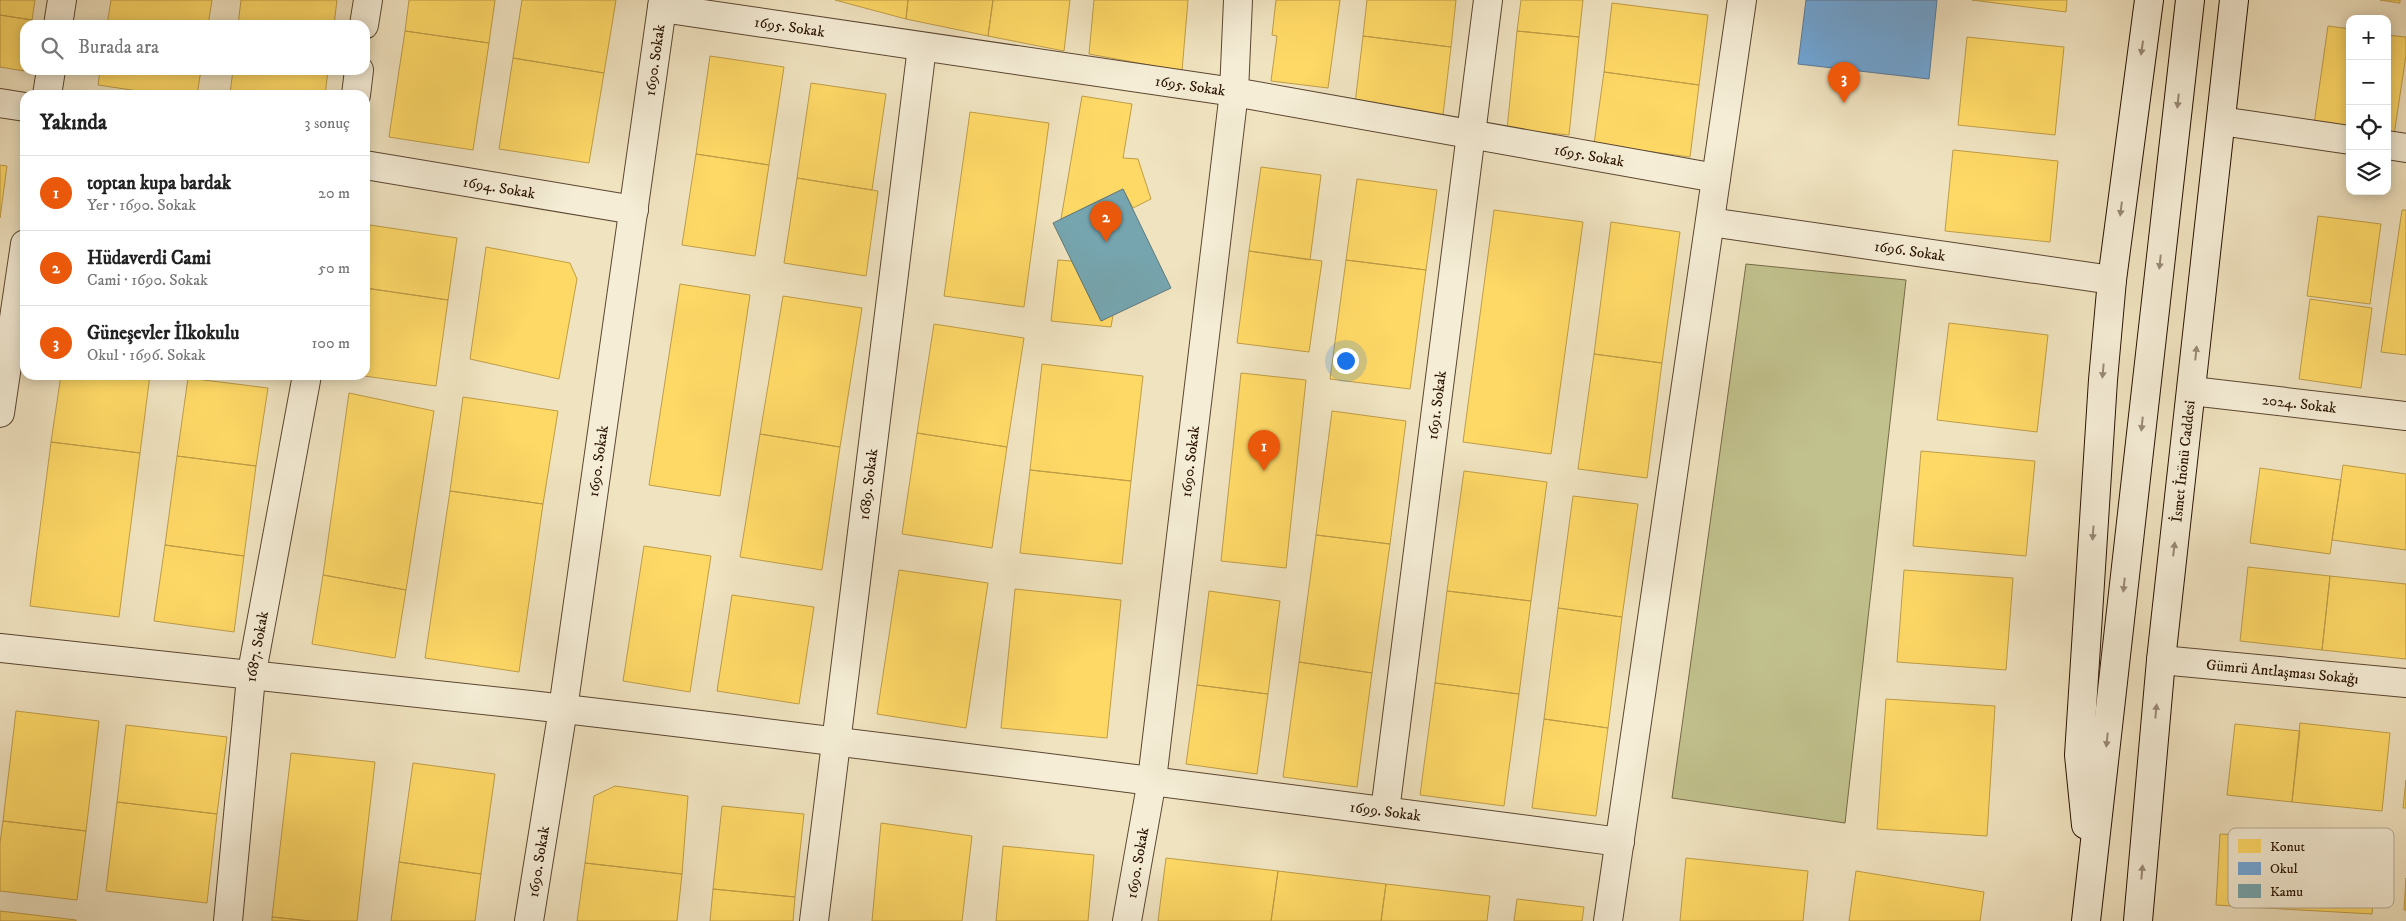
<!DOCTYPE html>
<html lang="tr">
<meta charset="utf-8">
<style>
body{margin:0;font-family:"IM FELL DW Pica",serif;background:#f6f6f6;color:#222}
.controls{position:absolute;right:15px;top:15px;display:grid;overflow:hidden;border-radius:10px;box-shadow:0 2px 12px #0003}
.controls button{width:45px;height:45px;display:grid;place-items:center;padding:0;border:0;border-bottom:1px solid #e0e0e0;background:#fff;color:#222;font:25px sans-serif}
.you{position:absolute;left:1345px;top:360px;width:18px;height:18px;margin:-12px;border:4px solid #fff;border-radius:50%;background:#1a73e8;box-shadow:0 0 0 8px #1a73e833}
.badge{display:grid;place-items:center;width:32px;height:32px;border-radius:50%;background:#ea580c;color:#fff;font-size:16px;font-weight:700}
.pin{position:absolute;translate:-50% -41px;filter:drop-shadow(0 1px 2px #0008)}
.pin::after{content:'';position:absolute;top:26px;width:18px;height:15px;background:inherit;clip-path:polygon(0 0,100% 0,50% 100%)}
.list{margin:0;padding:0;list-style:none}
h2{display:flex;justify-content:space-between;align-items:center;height:65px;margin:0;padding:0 20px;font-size:21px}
h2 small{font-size:16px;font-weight:400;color:#767676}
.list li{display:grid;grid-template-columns:32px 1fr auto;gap:15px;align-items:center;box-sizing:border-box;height:75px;padding:0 20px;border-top:1px solid #e0e0e0}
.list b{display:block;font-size:19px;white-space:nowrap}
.list p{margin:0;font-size:16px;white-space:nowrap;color:#767676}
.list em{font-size:16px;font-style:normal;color:#767676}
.icon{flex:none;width:28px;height:28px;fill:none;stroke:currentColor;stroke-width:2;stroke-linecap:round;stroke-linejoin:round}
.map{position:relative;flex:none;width:2406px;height:921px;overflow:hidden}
.search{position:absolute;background:#fff;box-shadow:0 2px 12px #0003;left:20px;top:20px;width:350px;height:55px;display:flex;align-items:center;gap:12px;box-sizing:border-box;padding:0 18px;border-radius:15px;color:#767676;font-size:19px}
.panel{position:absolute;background:#fff;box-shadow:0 2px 12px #0003;left:20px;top:90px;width:350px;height:290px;border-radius:15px}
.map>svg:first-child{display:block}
.green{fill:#c1c18d;stroke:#756a46}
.homes{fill:#ffd966;stroke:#bf9d47}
.schools{fill:#6fa8dc;stroke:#5a7b9a}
.public{fill:#76a5af;stroke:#5f797a}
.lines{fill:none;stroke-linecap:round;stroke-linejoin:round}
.minor-casing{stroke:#5b4630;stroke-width:30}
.secondary-casing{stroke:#291200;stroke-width:30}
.minor{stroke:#f5edd6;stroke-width:28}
.secondary{stroke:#f5edd6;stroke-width:28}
.oneway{fill:#998a76}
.labels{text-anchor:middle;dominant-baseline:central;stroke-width:5;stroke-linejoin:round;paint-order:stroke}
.street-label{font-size:15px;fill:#291200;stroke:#f5edd6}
.key{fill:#f5edd6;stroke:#b8ab96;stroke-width:1}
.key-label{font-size:14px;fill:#291200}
</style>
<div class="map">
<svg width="2406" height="921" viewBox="0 0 2406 921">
<rect width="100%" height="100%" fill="#f0e3c0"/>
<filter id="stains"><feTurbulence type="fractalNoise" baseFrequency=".004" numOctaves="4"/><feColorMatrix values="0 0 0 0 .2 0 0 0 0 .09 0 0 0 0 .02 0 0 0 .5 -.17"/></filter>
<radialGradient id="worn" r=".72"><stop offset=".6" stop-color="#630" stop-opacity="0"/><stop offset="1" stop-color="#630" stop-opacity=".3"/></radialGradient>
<!-- green -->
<path class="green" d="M1746 264 1906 280 1845 823 1672 798Z"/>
<!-- homes -->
<path class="homes" d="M0 0H35L32 20 0 15Z
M111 0H212L208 25H107Z
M241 0H337L334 25H238Z
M409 0H495L489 43 405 31Z
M522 0H616L604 73 513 58Z
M835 0H908L906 19Z
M908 0H993L988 36 906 19Z
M993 0H1070L1064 51 988 36Z
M1094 0H1188L1182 71 1089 54Z
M1276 0H1340L1328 88 1271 81 1277 36 1272 35Z
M1367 0H1456L1451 47 1363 36Z
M1521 0H1583L1579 37 1517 31Z
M1972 0H2067L2066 12Z
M2380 0H2400V3Z
M1612 3 1708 15 1699 85 1604 72Z
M0 15 32 20 31 25H25L24 71 0 67Z
M2328 26 2350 29V129L2314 124Z
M405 31 489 43 473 150 389 137Z
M1517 31 1579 37 1569 135 1507 129Z
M2387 35 2406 37V55L2394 135 2387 134Z
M1363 36 1451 47 1443 115 1355 104Z
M1967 37 2064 47 2055 135 1958 125Z
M710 56 784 67 769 165 696 154Z
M513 58 604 73 589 163 499 149Z
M100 70H201L197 95H165L98 85Z
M233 70H328L325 95 230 94Z
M1604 72 1699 85 1690 157 1594 144Z
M811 83 886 94 872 190 797 178Z
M1082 96 1132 104 1123 158 1138 159 1151 199 1133 208 1123 189 1061 219Z
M970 112 1049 123 1024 307 944 296Z
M1953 150 2058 161 2050 242 1945 231Z
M696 154 769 165 755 256 682 245Z
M0 165 7 166 0 218Z
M1261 167 1321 175 1310 260 1249 251Z
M797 178 878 191 866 276 784 263Z
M1357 179 1437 190 1426 270 1346 260Z
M1494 210 1583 222 1551 454 1463 442Z
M2402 210H2406V355L2381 352Z
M2318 216 2381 224 2370 304 2307 296Z
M1611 222 1680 232 1662 363 1594 354Z
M370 225 457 238 448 300 365 288V259Z
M486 247 570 263 577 279 559 379 470 359Z
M1249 251 1322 261 1309 352 1237 343Z
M1058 260 1072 261 1101 321 1113 315 1111 327 1051 321Z
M1346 260 1426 270 1410 389 1330 379Z
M680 284 750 295 720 496 649 485Z
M365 288 448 300 436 386 357 375H365Z
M783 296 862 308 840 447 760 434Z
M2310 299 2372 308 2361 388 2299 379Z
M1949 323 2048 335 2037 432 1937 420Z
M934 324 1024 338 1007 447 917 433Z
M1594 354 1662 363 1647 478 1578 469Z
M1042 364 1143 376 1131 481 1030 470Z
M1241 373 1306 380 1286 568 1221 561Z
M61 375H150L140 453 51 442Z
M188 378 268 388 256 466 177 456Z
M349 393 434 411 406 590 323 575Z
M463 397 558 411 543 504 450 491Z
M1332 411 1406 421 1390 544 1316 535Z
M917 433 1007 447 992 548 902 534Z
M760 434 840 447 822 570 740 557Z
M51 442 140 453 119 617 30 606Z
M1921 451 2035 461 2026 556 1913 546Z
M177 456 256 466 244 556 165 545Z
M2343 465 2406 474V550L2332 540Z
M2260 468 2341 480 2330 554 2250 543Z
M1030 470 1131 481 1122 564 1020 553Z
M1464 471 1547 482 1531 601 1447 591Z
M450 491 543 504 519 672 425 658Z
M1573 496 1638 504 1622 617 1558 608Z
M1316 535 1390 544 1372 673 1299 662Z
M165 545 244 556 234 632 154 621Z
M644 546 711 556 690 692 623 681Z
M2248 567 2330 576 2322 650 2240 641Z
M899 570 988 583 966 728 877 714Z
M1904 570 2013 578 2006 670 1897 662Z
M323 575 406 590 395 658 312 644Z
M2330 576 2406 584V659L2322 650Z
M1015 589 1121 600 1107 738 1001 728Z
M1209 591 1280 601 1268 694 1197 685Z
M1447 591 1531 601 1519 694 1435 683Z
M732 595 814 607 799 704 717 691Z
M1558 608 1622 617 1608 728 1544 719Z
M1299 662 1372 673 1357 787 1283 777Z
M1435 683 1519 694 1504 806 1420 795Z
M1197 685 1268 694 1257 774 1186 764Z
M1886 699 1995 706 1987 836 1877 829Z
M16 711 99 721 86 831 3 821Z
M1544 719 1608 728 1596 816 1532 808Z
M2300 723 2390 733 2382 811 2292 802Z
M2235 724 2300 731 2292 802 2227 795Z
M126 725 227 737 217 814 117 802Z
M291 753 375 762 357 921H310L272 917Z
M413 763 495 774 481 874 399 862Z
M2406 780V808H2403Z
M615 786 688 796 682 874 585 863 594 796Z
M117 802 217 814 207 903 106 891Z
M722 806 804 814 795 897 713 889Z
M3 821 86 831 77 900 0 891V843Z
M881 823 972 836 962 921H872Z
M2220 834 2288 837 2283 909 2216 905Z
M2288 837 2377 843 2372 914 2283 909Z
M1003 846 1094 855 1088 921H996Z
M1166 858 1278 871 1271 921H1158Z
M1686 858 1808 871 1803 921H1680Z
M399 862 481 874 475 921H391Z
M585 863 682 874 677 921H577Z
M1278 871 1386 884 1381 921H1271Z
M1856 871 1984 892 1980 921H1849Z
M2406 878V910H2404Z
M1386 884 1490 896 1487 921H1381Z
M713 889 795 897 793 921H710Z
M1517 899 1584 907 1582 921H1514Z
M0 911 76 920V921H0Z
M272 917 310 921H272Z"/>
<!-- schools -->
<path class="schools" d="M1806 0H1937L1929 79 1798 64Z"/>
<!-- public -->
<path class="public" d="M1123 189 1171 288 1101 321 1053 223Z"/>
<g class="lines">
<defs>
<g id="minor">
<path id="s1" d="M662 8 1234 92 1716 178"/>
<path d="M58 25 62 0"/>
<path d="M364 25 368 0"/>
<path d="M47 95 51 70"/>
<path d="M356 95 359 70"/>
<path d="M0 103 25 107"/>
<path d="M2221 121 2350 140"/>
<path d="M2387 145 2406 148"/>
<path id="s2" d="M365 165 634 210"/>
<path id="s3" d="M1710 222 2112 280"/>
<path id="s4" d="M2192 391 2406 416"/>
<path d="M0 413 25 244"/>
<path id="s5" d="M0 648C176 668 353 685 530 705 894 747 1257 794 1620 842"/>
<path id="s6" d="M2161 660 2406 683"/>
<path id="s7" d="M1385 811 1488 0"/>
<path id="s8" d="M228 921 251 677 307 375"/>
<path id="s9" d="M529 921 563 709 663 0"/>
<path id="s10" d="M814 921 922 47"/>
<path id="s11" d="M1127 921 1152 780 1234 92 1238 0"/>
<path d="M1608 921 1742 0"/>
</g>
<g id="secondary">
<path d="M2086 825 2079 755 2103 380 2112 280 2149 0"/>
<path d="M2086 921 2190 0"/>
<path id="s12" d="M2138 921 2161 660 2234 0"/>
</g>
</defs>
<!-- minor casing -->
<use href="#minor" class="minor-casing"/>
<!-- secondary casing -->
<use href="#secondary" class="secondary-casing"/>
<!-- minor -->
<use href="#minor" class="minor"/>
<!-- secondary -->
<use href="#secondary" class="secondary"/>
</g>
<!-- one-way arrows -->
<defs><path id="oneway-solid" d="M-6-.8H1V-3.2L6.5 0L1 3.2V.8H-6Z" transform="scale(1.25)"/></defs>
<g class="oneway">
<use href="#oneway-solid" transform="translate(2142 48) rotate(98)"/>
<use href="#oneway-solid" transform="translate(2178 101) rotate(96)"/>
<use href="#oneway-solid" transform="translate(2121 209) rotate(97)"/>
<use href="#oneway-solid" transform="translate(2160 262) rotate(96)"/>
<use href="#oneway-solid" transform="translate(2196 353) rotate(-84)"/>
<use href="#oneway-solid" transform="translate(2103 371) rotate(95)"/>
<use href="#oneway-solid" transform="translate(2142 424) rotate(96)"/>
<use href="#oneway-solid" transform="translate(2093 533) rotate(94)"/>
<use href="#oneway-solid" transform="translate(2174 549) rotate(-83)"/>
<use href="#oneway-solid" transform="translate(2124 585) rotate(96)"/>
<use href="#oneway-solid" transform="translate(2156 711) rotate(-85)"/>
<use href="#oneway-solid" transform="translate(2107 740) rotate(96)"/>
<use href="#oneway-solid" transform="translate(2142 872) rotate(-85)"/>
</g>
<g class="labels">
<!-- street labels -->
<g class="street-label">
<text stroke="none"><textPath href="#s1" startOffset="129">1695. Sokak</textPath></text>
<text stroke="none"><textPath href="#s9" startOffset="870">1690. Sokak</textPath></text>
<text stroke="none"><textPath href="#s1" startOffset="534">1695. Sokak</textPath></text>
<text stroke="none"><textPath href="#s1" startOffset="939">1695. Sokak</textPath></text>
<text stroke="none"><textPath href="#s2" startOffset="136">1694. Sokak</textPath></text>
<text stroke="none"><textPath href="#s3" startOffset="202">1696. Sokak</textPath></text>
<text stroke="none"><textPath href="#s4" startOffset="108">2024. Sokak</textPath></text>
<text stroke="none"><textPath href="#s7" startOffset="409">1691. Sokak</textPath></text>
<text stroke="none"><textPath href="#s12" startOffset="462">İsmet İnönü Caddesi</textPath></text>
<text stroke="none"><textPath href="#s9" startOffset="465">1690. Sokak</textPath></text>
<text stroke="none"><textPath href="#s11" startOffset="464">1690. Sokak</textPath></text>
<text stroke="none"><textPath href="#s10" startOffset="440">1689. Sokak</textPath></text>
<text stroke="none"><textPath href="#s8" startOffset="276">1687. Sokak</textPath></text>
<text stroke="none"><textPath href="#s6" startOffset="122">Gümrü Antlaşması Sokağı</textPath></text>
<text stroke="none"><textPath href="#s5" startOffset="1395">1699. Sokak</textPath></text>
<text stroke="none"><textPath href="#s9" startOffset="60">1690. Sokak</textPath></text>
<text stroke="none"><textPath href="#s11" startOffset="59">1690. Sokak</textPath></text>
</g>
</g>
<!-- legend -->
<rect x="2228" y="828" width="166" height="80" rx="8" class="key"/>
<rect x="2238" y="839" width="23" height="14" fill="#ffd966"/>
<rect x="2238" y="862" width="23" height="13" fill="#6fa8dc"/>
<rect x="2238" y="884" width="23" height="14" fill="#76a5af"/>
<g class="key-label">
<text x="2270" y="851">Konut</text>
<text x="2270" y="873">Okul</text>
<text x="2270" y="896">Kamu</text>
</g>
<rect width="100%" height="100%" filter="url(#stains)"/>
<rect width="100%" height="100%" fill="url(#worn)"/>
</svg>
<div class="controls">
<button>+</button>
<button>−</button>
<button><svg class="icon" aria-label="locate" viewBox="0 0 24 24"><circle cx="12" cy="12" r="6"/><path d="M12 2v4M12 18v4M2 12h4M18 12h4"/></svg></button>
<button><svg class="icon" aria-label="layers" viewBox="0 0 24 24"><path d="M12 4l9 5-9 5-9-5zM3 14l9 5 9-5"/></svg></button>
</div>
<div class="you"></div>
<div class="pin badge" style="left:1264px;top:471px">1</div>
<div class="pin badge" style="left:1106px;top:242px">2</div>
<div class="pin badge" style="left:1844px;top:103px">3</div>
<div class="search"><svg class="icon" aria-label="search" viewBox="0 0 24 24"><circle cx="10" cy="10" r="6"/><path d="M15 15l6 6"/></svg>Burada ara</div>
<section class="panel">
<h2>Yakında<small>3 sonuç</small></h2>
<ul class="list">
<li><span class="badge">1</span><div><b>toptan kupa bardak</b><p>Yer · 1690. Sokak</p></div><em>20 m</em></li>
<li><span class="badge">2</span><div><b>Hüdaverdi Cami</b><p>Cami · 1690. Sokak</p></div><em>50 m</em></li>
<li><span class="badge">3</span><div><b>Güneşevler İlkokulu</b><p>Okul · 1696. Sokak</p></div><em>100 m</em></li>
</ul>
</section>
</div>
